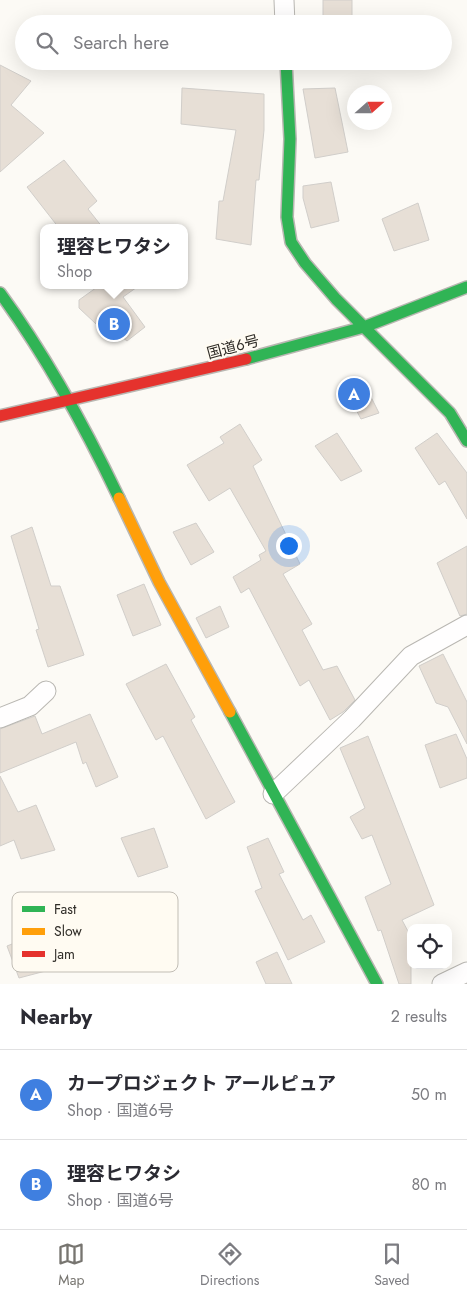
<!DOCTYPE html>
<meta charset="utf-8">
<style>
body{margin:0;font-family:Jost,"Noto Sans JP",sans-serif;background:#f2f2f3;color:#2b2b33}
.controls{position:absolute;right:15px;bottom:15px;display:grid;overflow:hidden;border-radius:10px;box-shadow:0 5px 20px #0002}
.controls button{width:45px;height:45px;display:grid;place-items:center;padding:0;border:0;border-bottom:1px solid #e1e1e2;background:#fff;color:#2b2b33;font:25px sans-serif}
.compass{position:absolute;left:347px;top:85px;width:45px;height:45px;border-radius:50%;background:#fff;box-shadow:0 5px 20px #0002;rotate:69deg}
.you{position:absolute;left:288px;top:545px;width:18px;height:18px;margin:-12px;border:4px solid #fff;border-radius:50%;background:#1a73e8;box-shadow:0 0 0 8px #1a73e833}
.badge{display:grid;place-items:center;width:32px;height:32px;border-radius:50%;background:#777570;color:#fff;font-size:16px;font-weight:700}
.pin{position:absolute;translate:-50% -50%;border:2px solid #fff;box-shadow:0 1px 5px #0006}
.popup{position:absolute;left:40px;top:224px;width:148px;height:65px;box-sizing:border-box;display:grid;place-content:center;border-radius:10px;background:#fff;filter:drop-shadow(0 1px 4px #0005);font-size:16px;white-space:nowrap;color:#7c7c81}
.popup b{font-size:19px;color:#2b2b33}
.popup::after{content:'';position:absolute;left:50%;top:100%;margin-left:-10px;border:10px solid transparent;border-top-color:#fff}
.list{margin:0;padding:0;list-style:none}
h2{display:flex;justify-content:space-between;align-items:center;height:65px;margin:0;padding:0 20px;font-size:21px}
h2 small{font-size:16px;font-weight:400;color:#7c7c81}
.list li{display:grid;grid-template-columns:32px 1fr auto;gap:15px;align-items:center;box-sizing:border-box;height:90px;padding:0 20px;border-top:1px solid #e1e1e2}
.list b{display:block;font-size:19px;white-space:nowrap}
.list p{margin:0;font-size:16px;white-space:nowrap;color:#7c7c81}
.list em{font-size:16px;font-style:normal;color:#7c7c81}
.icon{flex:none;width:28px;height:28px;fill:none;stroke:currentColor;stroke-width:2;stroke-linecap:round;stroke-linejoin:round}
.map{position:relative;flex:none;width:467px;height:984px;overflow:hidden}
.search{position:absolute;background:#fff;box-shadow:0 5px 20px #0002;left:15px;right:15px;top:15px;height:55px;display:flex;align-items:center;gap:12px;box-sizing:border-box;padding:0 18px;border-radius:28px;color:#7c7c81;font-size:19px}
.sheet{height:245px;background:#fff}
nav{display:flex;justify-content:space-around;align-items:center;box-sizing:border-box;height:70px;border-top:1px solid #e1e1e2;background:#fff;font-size:14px;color:#7c7c81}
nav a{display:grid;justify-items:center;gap:2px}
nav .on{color:#777570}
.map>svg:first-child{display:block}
.building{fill:#e7dfd6;stroke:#d1ceca}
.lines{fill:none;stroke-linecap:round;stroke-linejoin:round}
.street-casing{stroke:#b9b7b2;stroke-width:21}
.fast-casing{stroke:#b9b7b2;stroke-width:14}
.slow-casing{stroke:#b9b7b2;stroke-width:14}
.jam-casing{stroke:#b9b7b2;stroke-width:14}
.street{stroke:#fffefe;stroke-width:19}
.fast{stroke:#30b455;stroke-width:11}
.slow{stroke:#ff9f0a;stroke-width:11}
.jam{stroke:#e5322d;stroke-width:11}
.labels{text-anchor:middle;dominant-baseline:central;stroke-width:4.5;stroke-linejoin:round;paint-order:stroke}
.street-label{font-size:15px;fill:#302d28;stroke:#fffbf2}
.key{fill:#fffbf2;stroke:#c1bdb5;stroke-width:1}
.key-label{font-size:14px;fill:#302d28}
</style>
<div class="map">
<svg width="467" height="984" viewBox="0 0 467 984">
<rect width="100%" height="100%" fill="#fcfaf5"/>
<!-- building -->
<path class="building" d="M323 0H352V24H323Z
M0 65 31 81 11 105 44 133 0 172Z
M182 88 264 94V130L259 180H256L251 245 216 239 219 201H223L236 130 181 124Z
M335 88 348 152 315 158 303 89Z
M64 160 97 201 88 209 103 228H59L27 187Z
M331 182 339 221 311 228 303 198V186Z
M418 203 429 240 394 251 382 219Z
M100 285H140L123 297 145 327 127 341 118 334 111 338 79 308V300Z
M364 383 379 413 361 419 346 391Z
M240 424 262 460 253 466 300 564 283 574 312 624 302 630 323 670 337 666 355 700 343 712 330 720 309 680 300 686 249 588 241 593 233 577 261 560 259 555 266 551 230 488 209 501 187 465 224 443 220 437Z
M337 433 362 471 341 481 315 446Z
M437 433 467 473V519L445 481 439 485 415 448Z
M196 523 214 552 191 565 173 532Z
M32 527 51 586H60L84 655 48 667 36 630 39 629 11 536Z
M467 546V614L460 616 437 563Z
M144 584 161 625 133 636 117 595Z
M220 606 229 627 206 638 196 618Z
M443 654 467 702V744L448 707 436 703 419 666Z
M166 664 195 717 191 720 235 802 206 819 163 736 156 740 126 684Z
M90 714 118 777 96 787 86 762 83 764 76 742 0 773V729L35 716 42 734Z
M456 734 467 759V778L440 788 425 745Z
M368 736 434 905 402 920 411 937V984H399L381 930 378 931 365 897 391 884 372 835 362 839 350 817 365 808 340 748Z
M0 776 18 812 36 805 55 850 21 859 14 840 0 846Z
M154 828 168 867 138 877 121 838Z
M268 838 284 872 279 874 303 920 311 915 325 942 288 960 255 891 262 888 247 847Z
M42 932 57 968 19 978 7 946Z
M277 952 292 984H266L256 962Z"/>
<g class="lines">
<defs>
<path id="street" d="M284 0 285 24
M0 718 30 706 46 691
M273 794 352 719 411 656 467 625
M442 984 467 972"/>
<path id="fast" d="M286 61 290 139 287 217 291 242 305 263 336 299 450 413 467 441
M0 293C47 357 85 427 119 498
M246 359 364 327 467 287
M230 712 377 984"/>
<path id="slow" d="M119 498 159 582 230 712"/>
<path id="jam" d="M0 416 246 359"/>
</defs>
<!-- street casing -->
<use href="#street" class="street-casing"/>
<!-- fast casing -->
<use href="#fast" class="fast-casing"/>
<!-- slow casing -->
<use href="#slow" class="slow-casing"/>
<!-- jam casing -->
<use href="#jam" class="jam-casing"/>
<!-- street -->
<use href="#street" class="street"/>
<!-- fast -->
<use href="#fast" class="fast"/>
<!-- slow -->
<use href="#slow" class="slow"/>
<!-- jam -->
<use href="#jam" class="jam"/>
</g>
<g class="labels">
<!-- street labels -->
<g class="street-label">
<text transform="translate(233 347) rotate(-15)">国道6号</text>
</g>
</g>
<!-- legend -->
<rect x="12" y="892" width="166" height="80" rx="8" class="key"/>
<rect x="22" y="906" width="23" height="6" fill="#30b455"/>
<rect x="22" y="928" width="23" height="7" fill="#ff9f0a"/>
<rect x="22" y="951" width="23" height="6" fill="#e5322d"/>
<g class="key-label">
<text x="54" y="914">Fast</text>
<text x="54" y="936">Slow</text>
<text x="54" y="959">Jam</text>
</g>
</svg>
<div class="controls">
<button><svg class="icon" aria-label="locate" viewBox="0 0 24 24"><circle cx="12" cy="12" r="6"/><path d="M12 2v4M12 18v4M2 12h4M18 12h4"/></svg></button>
</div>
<svg class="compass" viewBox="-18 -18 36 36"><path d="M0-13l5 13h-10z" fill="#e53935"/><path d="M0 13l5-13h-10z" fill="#7c7c81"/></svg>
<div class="you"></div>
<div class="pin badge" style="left:354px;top:394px;background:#3f7fe0">A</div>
<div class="pin badge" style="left:114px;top:324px;background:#3f7fe0">B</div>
<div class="popup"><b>理容ヒワタシ</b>Shop</div>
<div class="search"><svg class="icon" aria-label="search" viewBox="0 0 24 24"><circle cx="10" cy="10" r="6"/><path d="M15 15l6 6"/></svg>Search here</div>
</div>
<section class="sheet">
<h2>Nearby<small>2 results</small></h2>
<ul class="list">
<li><span class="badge" style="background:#3f7fe0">A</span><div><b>カープロジェクト アールピュア</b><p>Shop · 国道6号</p></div><em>50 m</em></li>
<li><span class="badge" style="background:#3f7fe0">B</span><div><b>理容ヒワタシ</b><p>Shop · 国道6号</p></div><em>80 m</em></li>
</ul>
</section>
<nav>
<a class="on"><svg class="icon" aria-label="map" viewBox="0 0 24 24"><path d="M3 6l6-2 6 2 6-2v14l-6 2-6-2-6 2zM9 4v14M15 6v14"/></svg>Map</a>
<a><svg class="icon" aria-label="directions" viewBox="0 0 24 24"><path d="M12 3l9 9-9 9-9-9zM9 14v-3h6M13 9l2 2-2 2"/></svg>Directions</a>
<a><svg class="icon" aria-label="saved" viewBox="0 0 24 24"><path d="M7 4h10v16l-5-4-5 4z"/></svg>Saved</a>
</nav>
